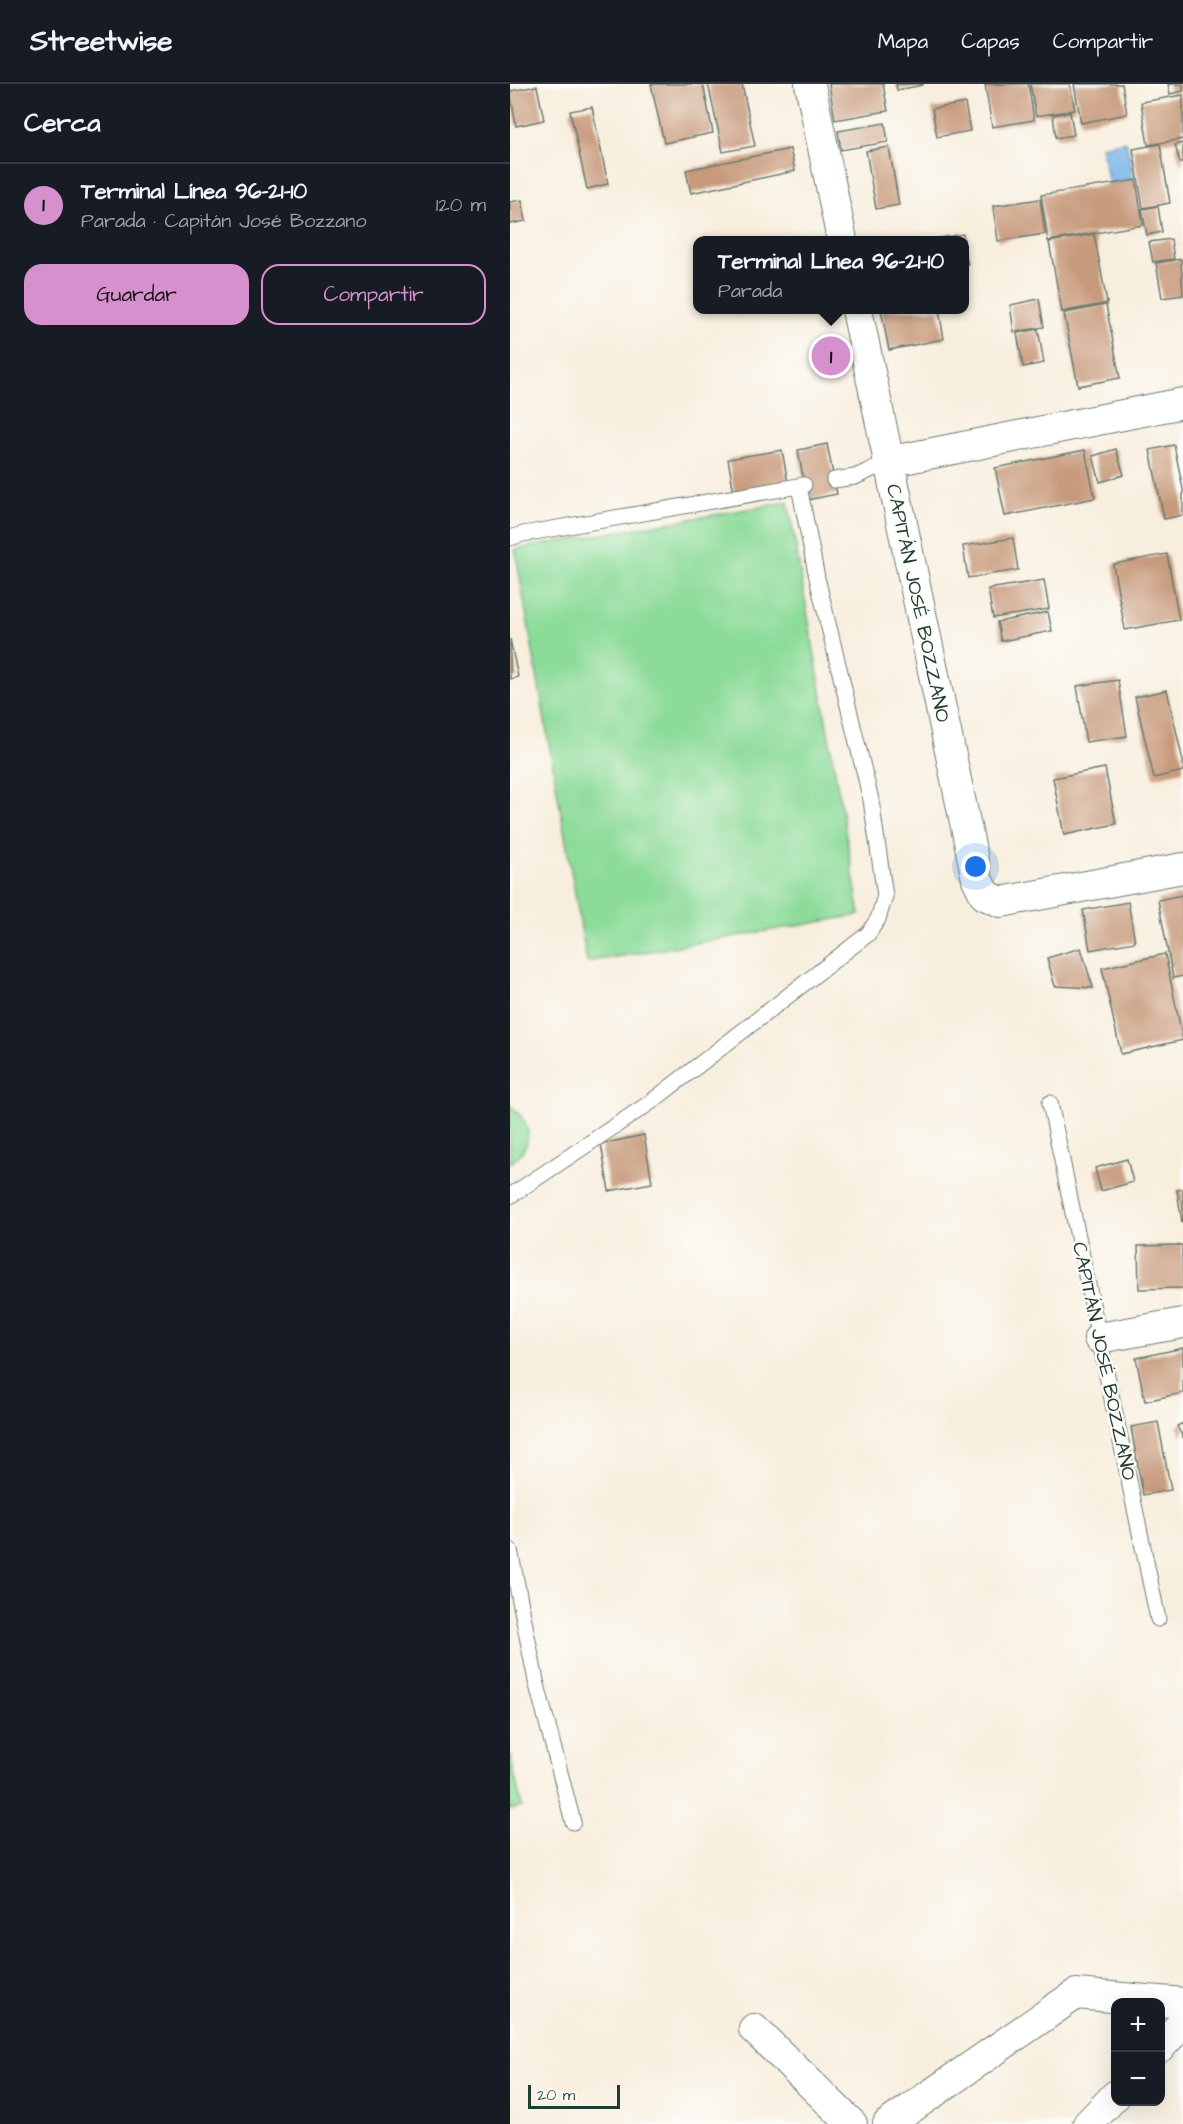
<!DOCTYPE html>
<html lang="es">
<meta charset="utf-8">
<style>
body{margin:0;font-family:"Architects Daughter",sans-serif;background:#20242c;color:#f1f3f6}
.controls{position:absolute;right:18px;bottom:18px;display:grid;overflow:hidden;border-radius:12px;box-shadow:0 6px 24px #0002}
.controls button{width:54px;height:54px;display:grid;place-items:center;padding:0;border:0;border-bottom:2px solid #363941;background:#171b24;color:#f1f3f6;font:30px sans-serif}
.scale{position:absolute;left:18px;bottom:15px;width:92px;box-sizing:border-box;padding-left:6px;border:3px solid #1f3d34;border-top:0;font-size:16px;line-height:21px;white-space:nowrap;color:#1f3d34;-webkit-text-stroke:4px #fdfcf7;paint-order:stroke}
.you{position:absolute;left:466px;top:783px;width:21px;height:21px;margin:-15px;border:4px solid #fff;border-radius:50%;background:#1a73e8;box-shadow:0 0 0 9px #1a73e833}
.badge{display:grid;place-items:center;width:39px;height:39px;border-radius:50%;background:#d690ce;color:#111;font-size:20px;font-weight:700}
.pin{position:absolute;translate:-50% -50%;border:3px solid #fff;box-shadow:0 2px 6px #0006}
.popup{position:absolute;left:183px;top:152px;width:276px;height:78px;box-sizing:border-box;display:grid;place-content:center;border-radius:12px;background:#171b24;filter:drop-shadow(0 2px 4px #0005);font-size:20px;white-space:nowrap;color:#9ea1a6}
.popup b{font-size:22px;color:#f1f3f6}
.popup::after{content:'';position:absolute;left:50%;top:100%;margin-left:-12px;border:12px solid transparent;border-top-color:#171b24}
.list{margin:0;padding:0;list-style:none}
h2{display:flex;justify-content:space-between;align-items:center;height:78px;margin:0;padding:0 24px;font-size:26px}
h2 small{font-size:20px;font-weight:400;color:#9ea1a6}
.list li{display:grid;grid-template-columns:39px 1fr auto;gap:18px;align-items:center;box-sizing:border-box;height:84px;padding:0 24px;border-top:2px solid #363941}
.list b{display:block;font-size:22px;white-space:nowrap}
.list p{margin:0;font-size:20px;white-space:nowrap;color:#9ea1a6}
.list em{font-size:20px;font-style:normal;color:#9ea1a6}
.actions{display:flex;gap:12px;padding:18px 24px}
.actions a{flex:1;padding:14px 0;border:2px solid #d690ce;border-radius:18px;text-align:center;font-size:21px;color:#d690ce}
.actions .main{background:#d690ce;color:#111}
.map{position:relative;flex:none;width:673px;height:2040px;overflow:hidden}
header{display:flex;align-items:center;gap:36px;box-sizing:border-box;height:84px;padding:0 30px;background:#171b24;border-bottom:2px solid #363941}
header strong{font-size:28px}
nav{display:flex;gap:33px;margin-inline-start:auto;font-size:21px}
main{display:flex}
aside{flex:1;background:#171b24}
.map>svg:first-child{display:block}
.green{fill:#8cdb99;stroke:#568c66;stroke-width:1.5}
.water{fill:#78b3e9;stroke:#4c788e;stroke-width:1.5}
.building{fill:#c79a7b}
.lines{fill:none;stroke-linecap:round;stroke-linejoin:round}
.lane-casing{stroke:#6b7b70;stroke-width:17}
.street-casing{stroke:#6b7b70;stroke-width:32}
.lane{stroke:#fff;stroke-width:15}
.street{stroke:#fff;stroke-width:30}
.labels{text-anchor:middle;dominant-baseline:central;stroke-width:5;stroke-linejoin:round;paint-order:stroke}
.street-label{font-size:20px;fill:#1f3d34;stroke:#fdfcf7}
</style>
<header>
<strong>Streetwise</strong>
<nav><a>Mapa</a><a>Capas</a><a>Compartir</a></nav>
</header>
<main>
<aside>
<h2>Cerca<small></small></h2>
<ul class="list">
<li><span class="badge">1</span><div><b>Terminal Línea 96-21-10</b><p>Parada · Capitán José Bozzano</p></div><em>120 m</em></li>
</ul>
<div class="actions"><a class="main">Guardar</a><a>Compartir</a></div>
</aside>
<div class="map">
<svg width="673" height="2040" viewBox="0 0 673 2040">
<rect width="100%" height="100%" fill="#fdfcf7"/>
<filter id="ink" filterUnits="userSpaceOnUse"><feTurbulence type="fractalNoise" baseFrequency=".0167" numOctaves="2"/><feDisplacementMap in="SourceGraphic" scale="12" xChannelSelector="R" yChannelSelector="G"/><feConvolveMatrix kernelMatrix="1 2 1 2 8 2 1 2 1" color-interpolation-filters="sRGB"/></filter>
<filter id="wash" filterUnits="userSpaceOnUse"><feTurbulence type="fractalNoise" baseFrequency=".008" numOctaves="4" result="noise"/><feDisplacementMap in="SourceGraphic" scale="24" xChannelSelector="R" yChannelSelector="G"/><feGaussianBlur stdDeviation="1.35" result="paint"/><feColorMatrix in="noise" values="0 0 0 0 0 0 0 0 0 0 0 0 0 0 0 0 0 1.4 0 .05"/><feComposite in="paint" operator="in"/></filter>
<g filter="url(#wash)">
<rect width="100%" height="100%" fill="#f8eede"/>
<!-- green -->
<path class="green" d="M278 418 350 831 77 878 5 465Z
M0 1021C14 1033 25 1048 13 1066 9 1071 6 1076 0 1079Z
M0 1670 12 1723 0 1726Z"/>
<!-- water -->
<path class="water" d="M616 57 624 95 599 100 591 62Z"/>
<g id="blocks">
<!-- building -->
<path class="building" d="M141 0H193L203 49 154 59Z
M198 0H232L245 62 213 68Z
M319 0H373L378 27 325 36Z
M386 0H413V1L387 6Z
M475 0H518L524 36 482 43Z
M520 0H560L565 26 526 32Z
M564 0H612L617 30 571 39Z
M658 0H673V7L660 10Z
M27 2 34 36 6 42 0 7Z
M673 11V55L638 61 631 18Z
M455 19 460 47 427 53 422 25Z
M82 23 98 100 77 105 60 27Z
M560 28 564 51 546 54 543 31Z
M375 39 378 58 331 66 328 47Z
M673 59V79H670L665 61Z
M650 60 660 119 633 124 623 65Z
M379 63 389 121 366 125 356 67Z
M280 65 285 87 181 109 176 86Z
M626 96 633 141 538 157 531 111Z
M530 115 535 150 488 157 483 122Z
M12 116 16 137 0 140V118Z
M648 122 652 148 637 151 632 125Z
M453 150 454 156H425V155Z
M584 150 597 219 552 228 539 158Z
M661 155 664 175 643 178 639 158Z
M454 165 458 180 454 181Z
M671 175 673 211 652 214 646 179Z
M529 215 534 243 504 248 500 221Z
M596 221 610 294 568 302 554 229Z
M371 226H429L434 255 379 266Z
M528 245 534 279 513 283 507 249Z
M317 360 327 410 297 416 288 366Z
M664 361 673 405V431L654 435 640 366Z
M606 365 614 391 590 398 583 372Z
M272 366 278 399 224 409 218 375Z
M575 366 585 414 495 432 485 384Z
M503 454 508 486 458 494 453 462Z
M657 470 669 536 615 546 603 480Z
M534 496 539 525 483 534 478 505Z
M538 528 542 547 491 557 487 538Z
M0 555 8 593 0 595Z
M608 596 617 652 576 658 567 602Z
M657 606 673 677V687L644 694 625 613Z
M595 684 606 740 554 751 543 694Z
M672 811 673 892 663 894 648 816Z
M618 818 625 858 580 866 573 826Z
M571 864 583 904 545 902 537 874Z
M655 870 673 956 611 970 592 884Z
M134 1051 142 1099 99 1107 91 1060Z
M617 1075 623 1098 591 1107 585 1084Z
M673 1105V1139H672L667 1106Z
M672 1161 673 1204 629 1205 628 1162Z
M673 1264V1309L635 1317 626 1274Z
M648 1338 661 1406 633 1411 621 1343Z
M673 1339V1354L667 1342Z"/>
</g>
</g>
<g filter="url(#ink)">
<use href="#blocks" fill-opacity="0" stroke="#6b7b70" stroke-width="1.5"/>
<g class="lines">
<defs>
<path id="lane" d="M324 396 345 393 378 378
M0 454 13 450 294 401
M540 1019 648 1535
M0 1112 141 1018 358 850 368 835 375 812 361 716 307 494 289 402
M0 1466 26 1597 63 1738"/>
<path id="street" d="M300 0 332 156
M347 226 467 795 475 811 491 818 673 784
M378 378 673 319
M589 1254 673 1239
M244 1945 342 2040
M650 1963 673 1939
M378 2040 566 1910 673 1919
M578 2040 606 2011"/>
</defs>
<!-- lane casing -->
<use href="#lane" class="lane-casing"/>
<!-- street casing -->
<use href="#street" class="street-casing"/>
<!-- lane -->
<use href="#lane" class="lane"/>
<!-- street -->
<use href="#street" class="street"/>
</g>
</g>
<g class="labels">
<!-- street labels -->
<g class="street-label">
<text transform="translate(408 519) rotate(78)">CAPITÁN JOSÉ BOZZANO</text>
<text transform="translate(594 1277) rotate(78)">CAPITÁN JOSÉ BOZZANO</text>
</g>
</g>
</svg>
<div class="controls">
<button>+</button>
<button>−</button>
</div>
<div class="scale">20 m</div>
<div class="you"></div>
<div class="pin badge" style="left:321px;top:272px">1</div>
<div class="popup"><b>Terminal Línea 96-21-10</b>Parada</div>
</div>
</main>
